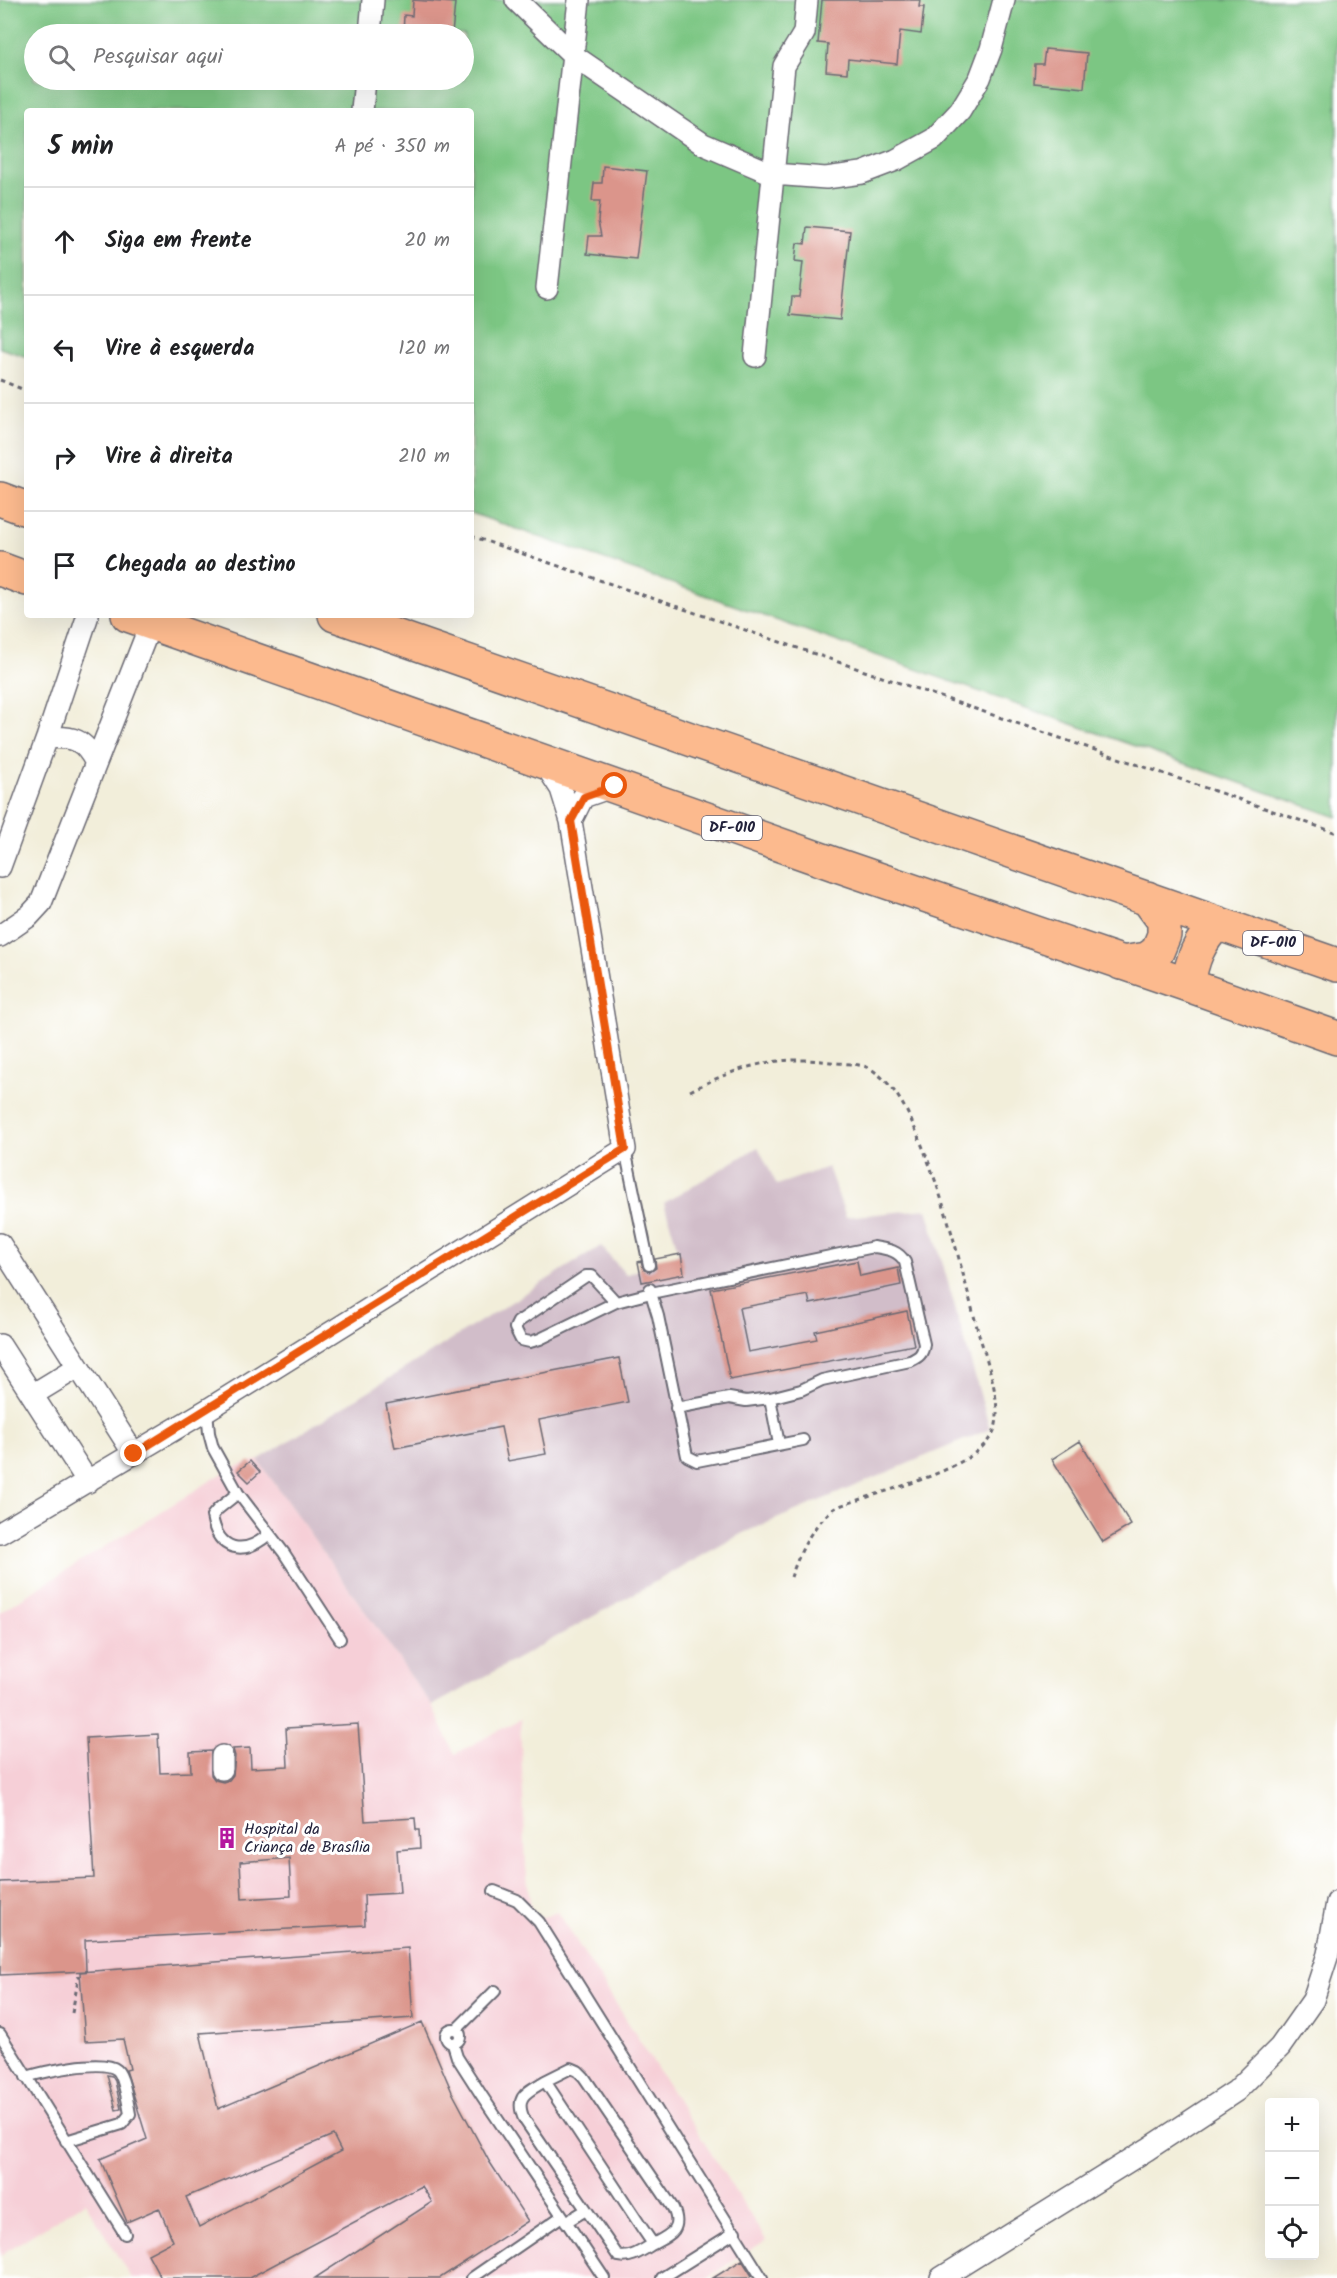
<!DOCTYPE html>
<html lang="pt">
<meta charset="utf-8">
<style>
body{margin:0;font-family:Kalam,sans-serif;background:#f6f6f6;color:#202124}
.controls{position:absolute;right:18px;bottom:18px;display:grid;overflow:hidden;border-radius:6px;box-shadow:0 6px 24px #0002}
.controls button{width:54px;height:54px;display:grid;place-items:center;padding:0;border:0;border-bottom:2px solid #e0e0e0;background:#fff;color:#202124;font:30px sans-serif}
.stop{position:absolute;width:18px;height:18px;margin:-14px;border:4px solid #ea580c;border-radius:50%;background:#fff}
.stop.end{background:#ea580c;border-color:#fff;box-shadow:0 2px 6px #0008}
.list{margin:0;padding:0;list-style:none}
h2{display:flex;justify-content:space-between;align-items:center;height:78px;margin:0;padding:0 24px;font-size:26px}
h2 small{font-size:20px;font-weight:400;color:#757577}
.list li{display:grid;grid-template-columns:39px 1fr auto;gap:18px;align-items:center;box-sizing:border-box;height:108px;padding:0 24px;border-top:2px solid #e0e0e0}
.list b{display:block;font-size:22px;white-space:nowrap}
.list em{font-size:20px;font-style:normal;color:#757577}
.icon{flex:none;width:33px;height:33px;fill:none;stroke:currentColor;stroke-width:2;stroke-linecap:round;stroke-linejoin:round}
.map{position:relative;flex:none;width:1337px;height:2278px;overflow:hidden}
.search{position:absolute;background:#fff;box-shadow:0 6px 24px #0002;left:24px;top:24px;width:450px;height:66px;display:flex;align-items:center;gap:15px;box-sizing:border-box;padding:0 21px;border-radius:33px;color:#757577;font-size:22px}
.panel{position:absolute;background:#fff;box-shadow:0 6px 24px #0002;left:24px;top:108px;width:450px;height:510px;border-radius:6px}
.map>svg:first-child{display:block}
.built{fill:#f6cfd7}
.industrial{fill:#d1bdc9}
.green{fill:#7cc683;stroke:#4f745f;stroke-width:1.5;fill-rule:evenodd}
.building{fill:#db958b;fill-rule:evenodd}
.lines{fill:none;stroke-linecap:round;stroke-linejoin:round}
.lane-casing{stroke:#6b6973;stroke-width:14}
.street-casing{stroke:#6b6973;stroke-width:24}
.primary-casing{stroke:#6b6973;stroke-width:36}
.path{stroke:#6b6973;stroke-width:3;stroke-dasharray:4.5 4.5;stroke-linecap:butt}
.lane{stroke:#fff;stroke-width:10}
.street{stroke:#fff;stroke-width:21}
.primary{stroke:#fcba8e;stroke-width:33}
.route{stroke:#ea580c;stroke-width:8}
.labels{text-anchor:middle;dominant-baseline:central;stroke-width:6;stroke-linejoin:round;paint-order:stroke}
.shield{fill:#fff;stroke:#646476;stroke-width:1.5}
.shield-label{font-size:15px;font-weight:bold;fill:#22223b}
.poi-label{font-size:16px;fill:#22223b;stroke:#fff;text-anchor:start}
</style>
<div class="map">
<svg width="1337" height="2278" viewBox="0 0 1337 2278">
<rect width="100%" height="100%" fill="#fff"/>
<filter id="ink" filterUnits="userSpaceOnUse"><feTurbulence type="fractalNoise" baseFrequency=".0167" numOctaves="2"/><feDisplacementMap in="SourceGraphic" scale="12" xChannelSelector="R" yChannelSelector="G"/><feConvolveMatrix kernelMatrix="1 2 1 2 8 2 1 2 1" color-interpolation-filters="sRGB"/></filter>
<filter id="wash" filterUnits="userSpaceOnUse"><feTurbulence type="fractalNoise" baseFrequency=".008" numOctaves="4" result="noise"/><feDisplacementMap in="SourceGraphic" scale="24" xChannelSelector="R" yChannelSelector="G"/><feGaussianBlur stdDeviation="1.35" result="paint"/><feColorMatrix in="noise" values="0 0 0 0 0 0 0 0 0 0 0 0 0 0 0 0 0 1.4 0 .05"/><feComposite in="paint" operator="in"/></filter>
<g filter="url(#wash)">
<rect width="100%" height="100%" fill="#f2eeda"/>
<!-- built -->
<path class="built" d="M258 1460 432 1706 455 1754 520 1719 526 1867 532 1921 558 1912 766 2240 707 2278H131L85 2202 0 2255V1612L231 1468Z"/>
<!-- industrial -->
<path class="industrial" d="M758 1147 777 1185 828 1167 846 1217 927 1209 990 1429 743 1533 432 1706 258 1460 601 1246 626 1275 679 1253 664 1203Z"/>
<!-- green -->
<path class="green" d="M0 0H1337V817L471 513V111H27V357L0 348ZM34 34H464V80H34Z"/>
<g id="blocks">
<!-- building -->
<path class="building" d="M413 0 455 3 452 34H403L404 15 412 16Z
M822 0H920L919 7H924L921 34 900 31 897 64 848 59 847 73 826 71 828 44 818 43Z
M1045 49 1087 53 1084 88 1034 83 1035 64H1043Z
M603 166 647 171 636 259 587 254 589 236H601L598 221 600 201H592L594 183H602Z
M807 227 850 231 840 320 790 315 792 297H799L803 262 795 261 797 243 805 244Z
M681 1254 684 1274 642 1282 638 1262 641 1261 644 1270 650 1272 656 1268 655 1259Z
M857 1261 860 1276 898 1268 901 1285 810 1304 808 1295 739 1308 748 1352 817 1339 815 1331 907 1311 914 1345 730 1380 711 1289Z
M619 1358 628 1402 539 1420 546 1454 508 1461 501 1427 395 1448 386 1404Z
M1080 1441 1131 1525 1103 1542 1052 1459Z
M250 1461 260 1472 249 1482 238 1471Z
M358 1724 365 1821 415 1818 416 1830H419L420 1848 397 1850 400 1893 364 1895 365 1925 85 1940 86 1971 0 1975V1882L94 1878 86 1738 158 1734 160 1773 191 1772 190 1752 211 1751V1775L215 1780 223 1782 229 1780 233 1775 235 1756 233 1749 250 1748 251 1768 288 1766 286 1728ZM289 1858 291 1896 242 1899 240 1862Z
M408 1948 413 2018 200 2033 218 2109 422 2022 452 2092 489 2161 528 2221 440 2278H315L432 2202 422 2186 249 2278H161L148 2254 173 2241 159 2208 127 2222 100 2159 147 2139 126 2070 130 2069 123 2039 85 2041 80 1972ZM333 2135 341 2151 199 2227 186 2197Z
M107 2075 112 2076 115 2081 121 2109 116 2110Z
M742 2260 752 2276 748 2278H713Z"/>
</g>
</g>
<g filter="url(#ink)">
<use href="#blocks" fill-opacity="0" stroke="#6b6973" stroke-width="1.5"/>
<g class="lines">
<defs>
<path id="lane" d="M625 1149 649 1265
M616 1302 592 1276H586L518 1322 515 1328 521 1340 530 1342 540 1339 616 1302 651 1293 650 1289
M770 1398 801 1390 822 1380 910 1361C919 1357 923 1354 924 1344L905 1262C898 1250 887 1249 874 1247L651 1293 658 1316 687 1456 697 1461 803 1440
M676 1408 729 1398 746 1401 770 1398 779 1444
M207 1410 209 1433 213 1448 238 1493 284 1553 340 1639
M238 1493 218 1509 212 1516C218 1552 244 1556 269 1534
M494 1891 517 1900 539 1922 762 2278
M446 2036a7 7 0 1 1 14 0a7 7 0 1 1-14 0Z
M457 2029 495 1991
M0 2034 125 2234
M453 2044 457 2057 482 2096 604 2278
M26 2077C43 2072 103 2058 117 2070 124 2076 128 2104 130 2114L122 2124 66 2141
M545 2081 642 2228 653 2244C641 2251 631 2259 618 2256L524 2119C514 2096 527 2092 545 2081Z
M545 2081 571 2068 578 2071 584 2077 673 2208C683 2230 670 2235 653 2244
M566 2222 586 2210
M472 2278 562 2216
M662 2278 735 2232"/>
<path id="street" d="M516 0 574 56 703 144 773 174 826 178 862 173 896 160 934 139 960 111 980 78 991 49 1004 0
M370 34 373 0
M362 111 365 80
M547 288 579 0
M755 356 784 66 804 33 807 0
M47 738C73 736 84 739 96 763
M571 821 583 797 614 786
M0 867 47 738 88 615
M0 936 29 916 41 903 151 623
M0 1244 134 1454
M0 1345 88 1482
M32 1395 78 1367
M0 1533 207 1410 625 1149 571 821 561 789 543 761
M222 1756V1769
M941 2278 1148 2149 1236 2091 1280 2047 1313 2000 1328 1954 1337 1902"/>
<path id="primary" d="M0 499 27 509
M0 569 27 579
M128 615 837 865 1188 985 1337 1038
M335 615 1337 965
M1121 963 1147 959 1157 952 1164 935V921L1147 898
M1188 985C1192 959 1199 942 1217 923"/>
</defs>
<!-- lane casing -->
<use href="#lane" class="lane-casing"/>
<!-- street casing -->
<use href="#street" class="street-casing"/>
<!-- primary casing -->
<use href="#primary" class="primary-casing"/>
<!-- path -->
<path class="path" d="M0 380 27 391
M471 536 1337 833
M690 1091C742 1065 779 1054 838 1063 847 1064 861 1064 869 1068 889 1080 901 1099 911 1120 942 1187 959 1259 978 1331 985 1355 1003 1404 995 1428 982 1467 896 1487 859 1500 850 1503 837 1505 830 1512 810 1529 800 1552 791 1577
M72 2013 79 1975"/>
<!-- lane -->
<use href="#lane" class="lane"/>
<!-- street -->
<use href="#street" class="street"/>
<!-- primary -->
<use href="#primary" class="primary"/>
</g>
</g>
<g class="lines" filter="url(#ink)">
<!-- route -->
<path class="route" d="M134 1454 625 1149 571 821 584 797 615 786"/>
</g>
<!-- icons -->
<defs>
<symbol id="building-bare" viewBox="-9 -9 18 18"><path d="M-4-6H4V6H1V3H-1V6H-4ZM-2.5-4.3h1.7v1.8h-1.7ZM.8-4.3h1.7v1.8H.8ZM-2.5-1h1.7V.8h-1.7ZM.8-1h1.7V.8H.8Z" fill="#b5179e" stroke="#fff" stroke-width="2.5" paint-order="stroke"/></symbol>
</defs>
<g fill-rule="evenodd">
<use href="#building-bare" x="212" y="1823" width="30" height="30"/>
</g>
<g class="labels">
<!-- shield labels -->
<g class="shield">
<rect x="702" y="816" width="60" height="24" rx="4.5"/>
<rect x="1243" y="931" width="60" height="24" rx="4.5"/>
</g>
<g class="shield-label">
<text x="732" y="828">DF-010</text>
<text x="1273" y="943">DF-010</text>
</g>
<!-- poi labels -->
<g class="poi-label">
<text x="244" y="1829">Hospital da<tspan x="244" dy="18">Criança de Brasília</tspan></text>
</g>
</g>
</svg>
<div class="controls">
<button>+</button>
<button>−</button>
<button><svg class="icon" aria-label="locate" viewBox="0 0 24 24"><circle cx="12" cy="12" r="6"/><path d="M12 2v4M12 18v4M2 12h4M18 12h4"/></svg></button>
</div>
<div class="stop" style="left:615px;top:786px"></div>
<div class="stop end" style="left:134px;top:1454px"></div>
<div class="search"><svg class="icon" aria-label="search" viewBox="0 0 24 24"><circle cx="10" cy="10" r="6"/><path d="M15 15l6 6"/></svg>Pesquisar aqui</div>
<section class="panel">
<h2>5 min<small>A pé · 350 m</small></h2>
<ul class="list">
<li><svg class="icon" aria-label="ahead" viewBox="0 0 24 24"><path d="M12 20V5M6 11l6-6 6 6"/></svg><div><b>Siga em frente</b></div><em>20 m</em></li>
<li><svg class="icon" aria-label="left" viewBox="0 0 24 24"><path d="M17 20v-9H6M10 6l-5 5 5 5"/></svg><div><b>Vire à esquerda</b></div><em>120 m</em></li>
<li><svg class="icon" aria-label="right" viewBox="0 0 24 24"><path d="M7 20v-9h11M14 6l5 5-5 5"/></svg><div><b>Vire à direita</b></div><em>210 m</em></li>
<li><svg class="icon" aria-label="arrive" viewBox="0 0 24 24"><path d="M6 21V4h12l-3 4 3 4H6"/></svg><div><b>Chegada ao destino</b></div></li>
</ul>
</section>
</div>
